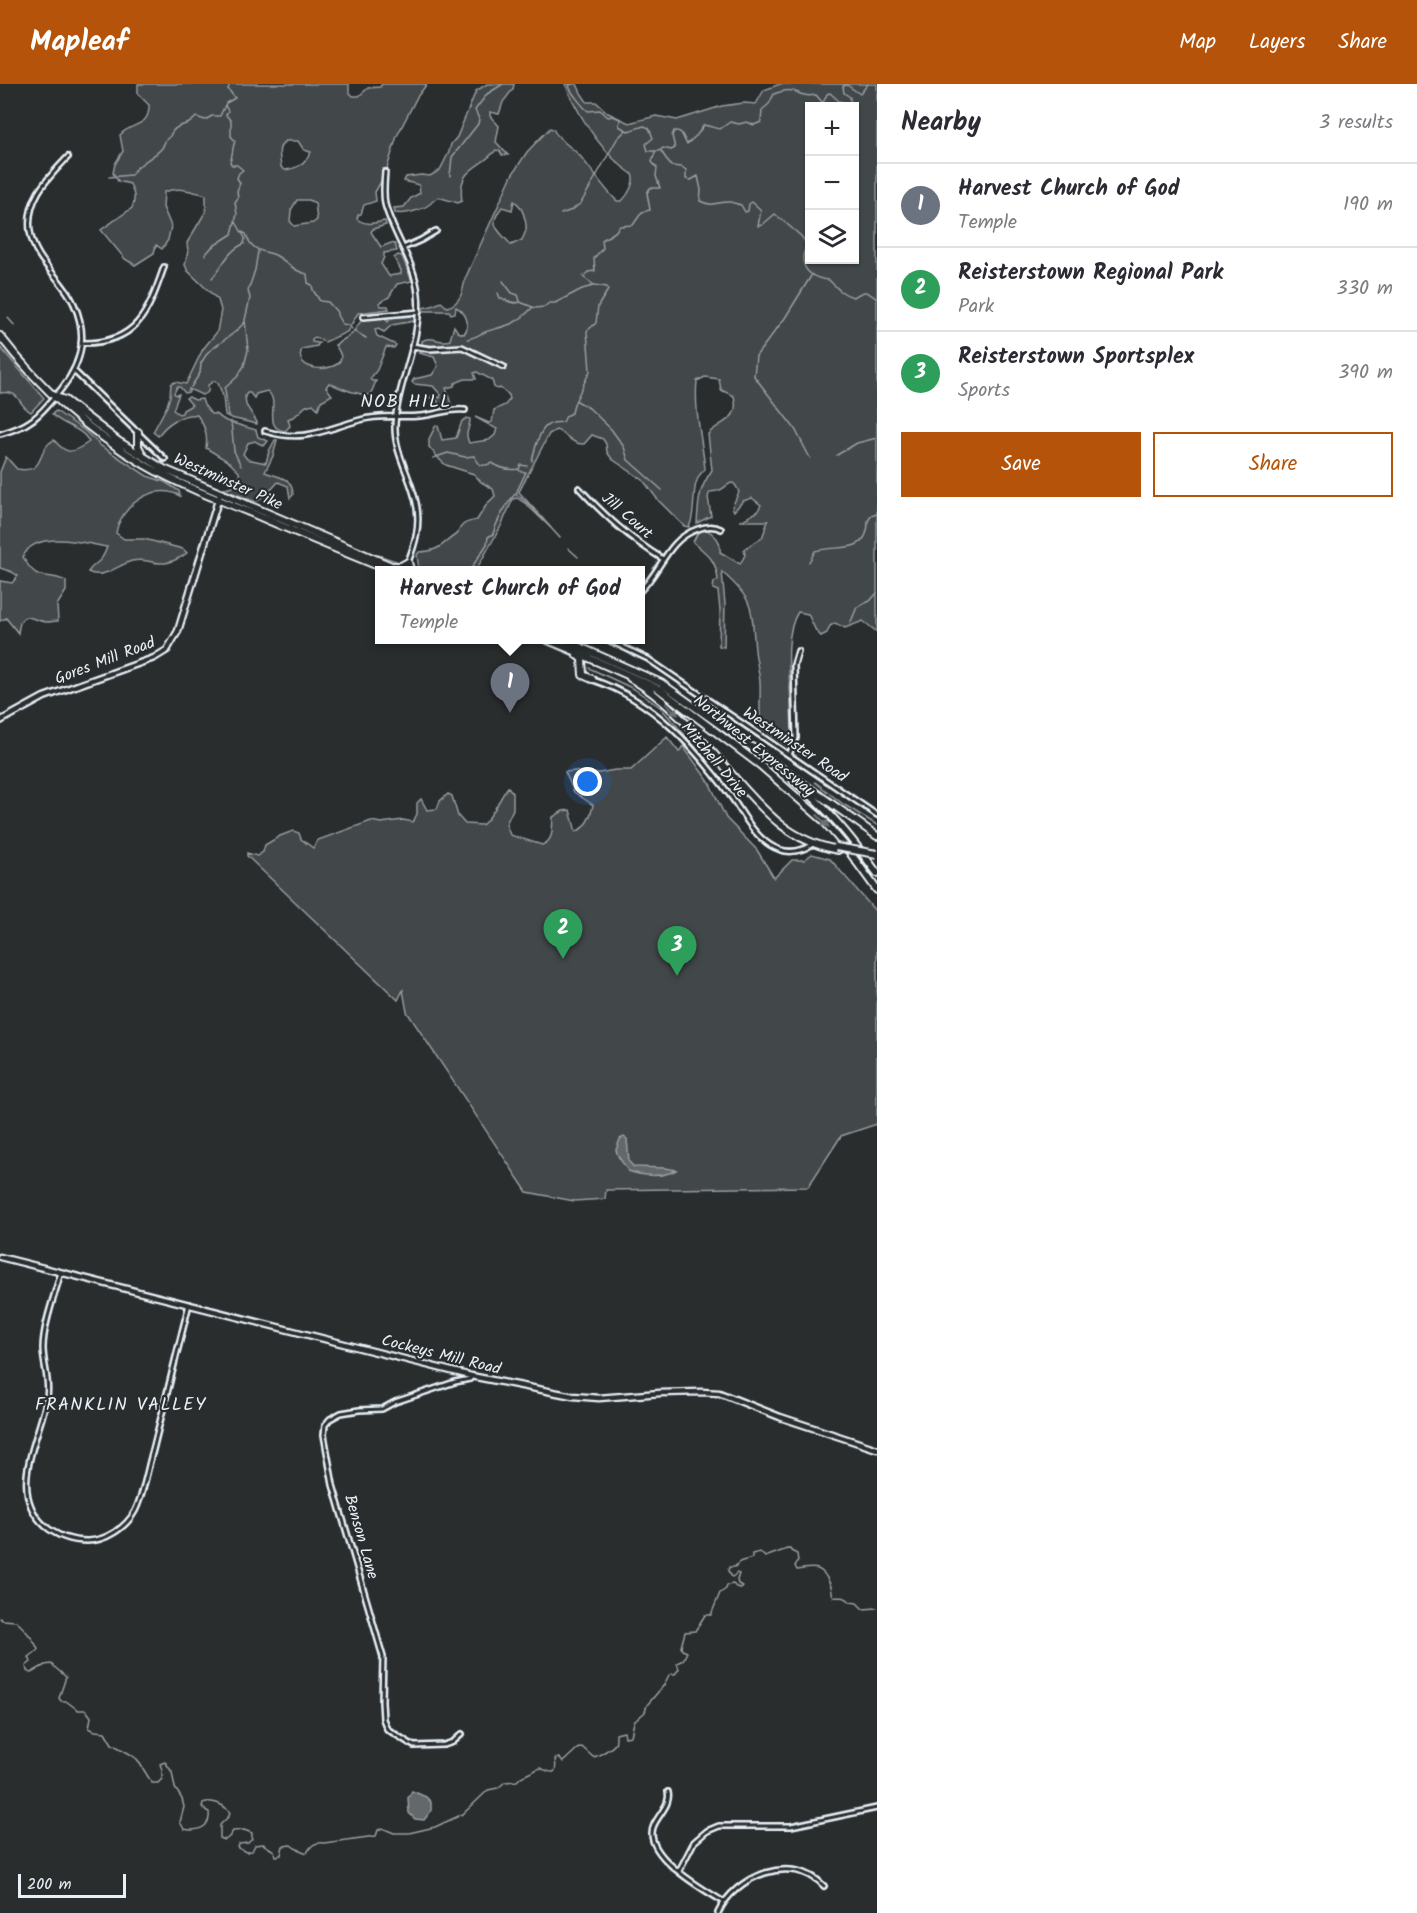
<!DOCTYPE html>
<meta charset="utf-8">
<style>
body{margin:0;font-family:Kalam,sans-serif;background:#f2f2f3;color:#2b2b33}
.controls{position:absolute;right:18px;top:18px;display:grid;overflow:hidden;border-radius:0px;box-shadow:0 2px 4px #0004}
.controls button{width:54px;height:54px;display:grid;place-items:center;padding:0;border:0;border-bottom:2px solid #e1e1e2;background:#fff;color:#2b2b33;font:30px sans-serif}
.scale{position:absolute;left:18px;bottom:15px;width:108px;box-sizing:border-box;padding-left:6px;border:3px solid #e8f1f8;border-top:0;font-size:16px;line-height:21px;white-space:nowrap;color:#e8f1f8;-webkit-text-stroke:4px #2a2d2e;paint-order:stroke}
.you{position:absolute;left:588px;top:698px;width:21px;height:21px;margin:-15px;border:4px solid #fff;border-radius:50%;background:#1a73e8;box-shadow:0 0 0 9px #1a73e833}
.badge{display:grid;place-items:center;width:39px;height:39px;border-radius:50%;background:#b45309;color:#fff;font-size:20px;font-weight:700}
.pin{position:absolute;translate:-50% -50px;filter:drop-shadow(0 2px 3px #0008)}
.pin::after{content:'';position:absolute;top:32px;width:21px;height:18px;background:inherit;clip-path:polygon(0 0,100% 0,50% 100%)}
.popup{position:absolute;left:375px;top:482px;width:270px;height:78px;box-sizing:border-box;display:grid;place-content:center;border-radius:0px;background:#fff;filter:drop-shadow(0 2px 4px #0005);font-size:20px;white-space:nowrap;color:#7c7c81}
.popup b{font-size:22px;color:#2b2b33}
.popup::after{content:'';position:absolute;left:50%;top:100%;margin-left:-12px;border:12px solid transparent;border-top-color:#fff}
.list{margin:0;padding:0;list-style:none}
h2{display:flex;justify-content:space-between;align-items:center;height:78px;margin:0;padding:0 24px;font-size:26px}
h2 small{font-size:20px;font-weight:400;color:#7c7c81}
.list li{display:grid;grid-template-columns:39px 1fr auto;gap:18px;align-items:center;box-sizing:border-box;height:84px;padding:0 24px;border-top:2px solid #e1e1e2}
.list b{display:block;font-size:22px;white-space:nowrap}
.list p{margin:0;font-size:20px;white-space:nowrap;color:#7c7c81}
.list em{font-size:20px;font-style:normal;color:#7c7c81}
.actions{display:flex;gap:12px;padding:18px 24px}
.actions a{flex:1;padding:14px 0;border:2px solid #b45309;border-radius:0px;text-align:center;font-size:21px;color:#b45309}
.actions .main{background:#b45309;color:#fff}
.icon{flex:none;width:33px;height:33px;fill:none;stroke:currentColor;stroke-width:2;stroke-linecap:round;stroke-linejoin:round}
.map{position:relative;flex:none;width:877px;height:1829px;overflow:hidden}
header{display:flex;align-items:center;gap:36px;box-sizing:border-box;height:84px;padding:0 30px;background:#b45309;color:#fff}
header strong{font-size:28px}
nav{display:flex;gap:33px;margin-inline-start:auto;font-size:21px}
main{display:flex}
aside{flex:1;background:#fff}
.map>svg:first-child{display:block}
.green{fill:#424648;stroke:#959ca0;stroke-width:1.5;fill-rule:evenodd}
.water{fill:#63686b;stroke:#989fa3;stroke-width:1.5}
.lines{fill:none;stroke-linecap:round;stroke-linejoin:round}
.stream{stroke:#989fa3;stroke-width:1.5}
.street-casing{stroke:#e8f1f8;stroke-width:8}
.secondary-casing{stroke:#e8f1f8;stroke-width:9}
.highway-casing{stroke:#e8f1f8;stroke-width:10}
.street{stroke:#2a2d2e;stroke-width:3}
.secondary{stroke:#2a2d2e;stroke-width:4.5}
.highway{stroke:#2a2d2e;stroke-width:6}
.highway-bridge-casing{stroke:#e8f1f8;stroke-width:10;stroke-linecap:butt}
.highway-bridge{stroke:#2a2d2e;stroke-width:6}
.oneway{fill:#6c7275}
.labels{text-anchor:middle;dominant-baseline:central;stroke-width:4.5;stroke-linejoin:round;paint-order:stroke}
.street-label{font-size:16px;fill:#e8f1f8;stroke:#2a2d2e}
.neighbourhood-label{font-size:18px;letter-spacing:1.5px;fill:#e8f1f8;stroke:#2a2d2e}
</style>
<header>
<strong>Mapleaf</strong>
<nav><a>Map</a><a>Layers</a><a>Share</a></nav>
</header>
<main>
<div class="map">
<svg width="877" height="1829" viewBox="0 0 877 1829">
<rect width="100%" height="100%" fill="#2a2d2e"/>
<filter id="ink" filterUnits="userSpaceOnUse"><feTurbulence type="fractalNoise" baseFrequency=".0167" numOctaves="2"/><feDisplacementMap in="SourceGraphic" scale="12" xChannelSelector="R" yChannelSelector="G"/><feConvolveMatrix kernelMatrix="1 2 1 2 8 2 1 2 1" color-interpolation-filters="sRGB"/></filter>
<g filter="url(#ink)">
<!-- green -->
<path class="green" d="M138 0H349V8L353 12H359L368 4 380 3 382 0H427L417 13 397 52 385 91 375 108 376 117 364 121 361 130 358 131 357 135C366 142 374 139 385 137L386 141 373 145 371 148 381 163 391 159 395 160 397 167 384 169V173L381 180 389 192 401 190V186L394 174 398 171 402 172 412 197 397 200 389 213 379 219 381 222H388L389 225 358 229 347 248 325 258 315 253 312 255V258L319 259 317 262 302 265C291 288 338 290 341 274 341 269 337 264 335 261L352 250 361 237 366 235 384 234 388 238 392 233 414 232V237L392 241 384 248 378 245 375 246 377 252 396 261 394 264 386 263 377 286 370 295 372 297H376L372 307 369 311C354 310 342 305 329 299L326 303 332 311 321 317 318 325 313 320 306 322 295 332 288 335 290 342 285 347C261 344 282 317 267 307L256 310 254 314 250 309H247L245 312 246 321 257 338V340L231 334 225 331 223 312 218 299 214 297 208 301C209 307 209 309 202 311L189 305V308L185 309 180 303H177L174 309 176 311 179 310 173 326 179 330 182 329 183 326 192 321 186 314 189 313 195 316 202 315 204 321 211 330H215L226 337 256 346 258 353 268 357 264 362 255 357 248 359 243 370 247 375 266 379 269 367 275 356H277L273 372 265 388C280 394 293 393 293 411L290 414 288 402 278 398C272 406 264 412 256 418L223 405C233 404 241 400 239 388L229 378 206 364C208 351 205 342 197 331 182 329 166 340 158 352L153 348 167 322 170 312 171 300 175 298 186 300 203 265 217 248 221 226 218 216 188 187 185 181 188 167 187 159 206 127V111C191 107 179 102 164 108L163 123 171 142 168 156 162 165 156 161 154 169 135 181 125 175 101 146 132 124C136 115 134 109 130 100L118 97 113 89 115 80 123 67 120 51C131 38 150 44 149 21L138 10ZM286 57H298L304 66 311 68C305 80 299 84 285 86L281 83C280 72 276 63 286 57ZM297 116H309L315 119 317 136 313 139 294 142 290 137 291 126Z
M487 0H514L513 5 503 18 499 30 490 28V32L499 42 496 58 508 71H502L500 67 496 66C479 86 457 83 462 117L458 119 438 113C435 115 433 117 430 120 422 126 405 131 395 129L394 124 404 123 411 114 420 109 419 101 404 97 406 93 421 91 430 92 440 86 449 68 451 60 457 53 476 7Z
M565 0H577L581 9 587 18H596L608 29 629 39 656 32 677 36 722 22 744 19 756 20 764 6 780 0H877V548L863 537 845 544 835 539 830 542 827 549 821 552 816 547 808 530 798 528C783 551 790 593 791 620 792 635 791 650 793 666L762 644C758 629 761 614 760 598 759 587 756 576 755 566 751 524 756 518 722 488L725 520 724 563 719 562 720 526 718 507 713 505 714 498 718 496C716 475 708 471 693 458L698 448 706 445C716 452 721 456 720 468L740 480 745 471 744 465 762 454 768 437H741L757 428 761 421 752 414 743 417 734 427 732 423 739 408C732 392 730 401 720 406 717 408 713 407 710 408L708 413 711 432 697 439C699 414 698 407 712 386L708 350C721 336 741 337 734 312L721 306 719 295 705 293 697 297C694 327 702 355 705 385 688 399 698 425 689 443L684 442 658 416 643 396 612 375 607 368 606 360 603 355 592 351 584 360C572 361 566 349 556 346L549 350 519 408 551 444 526 420 517 414 513 415 501 442 476 486H426L419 485 417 471 419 468C441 467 441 460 458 449 461 439 467 438 477 436L487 420 495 412 493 405 481 398 474 390 446 381 440 376 429 363V355L436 341 438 342 442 356 456 354 462 337 467 334 470 335C470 346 464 347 469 359L489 356 495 351 497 345 475 333 489 339 492 338 494 326 505 321 510 315 509 311 500 304 497 305 494 303 492 296 477 288 474 289 476 295H465L455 299 454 302 446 304 451 320 443 324 440 322 437 316 430 314 434 311 440 314 441 311 433 302 414 300 412 298 414 295 432 291 438 282 434 273 419 269C425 266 438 269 448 266V263C442 260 431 263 422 260V257C432 251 440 260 450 256L454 242 458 248 464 250C471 241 466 228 456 223L455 229 451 230 449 227H424L422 224 432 222 441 218 447 223C460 220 463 208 465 195L512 91 527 68 550 44 553 45C559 57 571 62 580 72 593 87 603 104 617 117H622C628 111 636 98 632 90 601 69 580 34 565 0ZM810 22H854V176H810ZM514 117C522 121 527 137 526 146 525 150 523 153 522 156L511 161C499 146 487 142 502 123L512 126Z
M0 263 44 314 31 328C16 320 22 306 0 309Z
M56 327 85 347 101 362 147 392 165 398 179 407 180 412C153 397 120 423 116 449L124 455H144L183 465 187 469C181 474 168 480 161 479 151 479 143 474 132 477 118 481 103 496 88 488 96 476 101 481 107 463 85 459 34 445 23 473 38 500 44 487 66 497V507L57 521 58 537C54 537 51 538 47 538 31 537 21 522 18 549L6 534 0 537V497L12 499 18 492 12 488 0 484V388L6 373 17 385C48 390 35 365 54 356 67 372 73 369 89 358 82 343 62 342 52 330Z
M667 653 679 668 683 662 709 698 726 734 757 766 774 794 792 776H804L812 770 830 775 877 829V1040L841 1052 808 1103 606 1106 605 1115 574 1117 527 1108 407 928 403 906 398 916 247 772V769L257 772 263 768 265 761 280 752 293 747 299 749 301 755 313 764 318 756 371 737 381 739 403 736 413 738 417 730V719L421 715 427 726 437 725 440 717 448 710 452 712 458 732 465 740 482 741C494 731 498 716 508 703L513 709V725L506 740 510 751 542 761C554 757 552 744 553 733L563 727 570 726 576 748C586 743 591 732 593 721L574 708 565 688 575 687 588 691 615 686H631Z"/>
<!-- water -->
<path class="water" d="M624 1053 627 1055 629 1078 634 1083 665 1084 676 1086C663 1094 642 1092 628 1087L618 1072 616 1066 620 1055Z
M412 1707 426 1713 431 1718V1727L424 1736 415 1735 409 1729 408 1714Z"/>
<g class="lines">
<!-- stream -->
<path class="stream" d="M572 0 569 2C570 7 583 23 588 27L600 26 608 33 613 32 620 35 619 42 628 47 644 42 649 44 653 54 646 60 648 67H659L663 64 671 66 675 64 672 52 674 47C684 46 682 54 687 60L697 51 704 41 720 45 730 38 739 40 747 38 754 41 761 38 762 26 769 20 774 10C799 0 795 15 816 11L823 19 827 10 830 9 839 17 849 20 850 19V13L844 9 843 2 847 1 860 10 868 0
M661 67 671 82 682 83 686 86V95L691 96 698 92 701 106 700 117C714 124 718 117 730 118 734 119 737 120 741 121L745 128 748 127 749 120 752 118 761 126 758 142 762 141 775 130 801 152 807 160C806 164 803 168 803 174 803 189 816 195 829 196 837 204 842 210 853 213 866 206 865 206 877 215
M450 92 452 73 478 40 479 35 475 26 487 10 503 0
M109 93 131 91C138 78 154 74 162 64 165 59 164 56 170 52 174 42 181 42 189 39 192 38 194 35 196 33L205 36 212 32H220L226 19 235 14 228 5 230 0
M561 130 572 126 581 119 617 55 626 46
M242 148 246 150C248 155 249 159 253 162 260 169 266 167 275 171 287 177 294 188 307 190L308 199 312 201 313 206 320 217 328 218 337 228V231L342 240 348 241 352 245
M205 171 212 163 232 150 237 130 235 118 238 114 237 107 240 99 237 94 239 89 243 86 237 81H232L230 78C233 71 232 64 235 57L231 52V37L226 31 228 27 225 21
M212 194C223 182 228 166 244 160L245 154 236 138
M503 197 512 209 518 211 520 217
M498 209 500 214C507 216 513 221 520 218L535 224 544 223 549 219H555L582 205 593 202
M8 234 15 242
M354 247 366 254
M467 255C474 254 478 251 485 248 507 241 515 242 532 224
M191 303 200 289 201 279 208 268 235 248 245 238
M577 317 589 324 611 345 624 363 628 376 662 406
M230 333 228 331 225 304 237 293 244 282 248 266 245 236 250 214 248 207 255 186 258 167
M231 337 234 367 241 382
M837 371 857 359 877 354
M433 374 448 369 465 373 474 372C480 381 480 384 492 379 500 384 509 387 519 385L521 381 527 382
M810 374 795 345 754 292 756 272 785 234 811 192
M532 377C534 368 539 345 548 341 552 338 558 339 563 338L566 332 572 329 574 320 590 287 587 247 596 239 598 222 608 206 607 203 594 201 583 193 588 188 595 187 594 174 603 164 602 156 615 148 620 142 633 141 642 128 650 126 647 109 650 104H660L656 92 657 84 652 78 655 68
M517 407 526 388H521L519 386
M516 410 532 423 560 454
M568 464 578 473
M378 471 399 478
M809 478 815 467C839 460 868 472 868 437L871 432 877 430
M413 484 419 486
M470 486 487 460 488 453 493 450C496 438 508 417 517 408
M850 540 857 523 870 517 877 509
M536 556H537
M546 560 574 572
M589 584 634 605 660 623 709 678
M791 584 792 658
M815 698 843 720 877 741
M0 1534 2 1536 16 1537C23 1543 36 1558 38 1566L29 1573 31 1578 26 1582 27 1587 31 1589 45 1581 51 1580 66 1593 59 1614 61 1617H66L78 1626H86L91 1633 89 1644 95 1647 105 1648 112 1660 130 1670 137 1675 152 1699H158L162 1695V1686L160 1680 165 1678 172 1688 175 1704 182 1715 184 1723 180 1738 184 1745C197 1748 211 1744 209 1728L205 1726 202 1723 203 1719C212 1715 225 1721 230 1729L229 1732 220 1741V1754L225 1756 229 1753 233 1747 244 1746 252 1749V1755L248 1759 239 1760 238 1764 246 1768 252 1767 255 1761 263 1760 274 1767 276 1772 281 1771 283 1762 291 1761 295 1764 307 1769C311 1761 315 1758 324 1759L376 1752 378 1746 382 1744 394 1749H409L435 1743 463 1730 488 1706 498 1704 505 1698 517 1697 521 1693 540 1684C551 1688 558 1694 555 1675L559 1674 563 1678 577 1665 582 1663 593 1673C597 1673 612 1664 615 1660 616 1658 616 1653 616 1650L624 1648 625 1653 631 1652 634 1638 645 1628 647 1621 664 1601 669 1591
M672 1590H675L679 1585 677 1579 683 1576 687 1568 682 1566 681 1563 685 1548 695 1547 705 1531H711L720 1509 726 1505 727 1501 733 1500 736 1503 741 1504 743 1502 738 1500 737 1496 739 1490 736 1489 735 1491 732 1493 728 1487 729 1483H735C738 1476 745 1477 752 1474V1470L760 1468 765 1473 790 1464 791 1467 797 1470 798 1477 795 1482 797 1486C815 1483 822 1481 830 1500 833 1505 830 1508 834 1513 841 1514 845 1511 850 1518L857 1519 863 1525 877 1524"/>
<defs>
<path id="street" d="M385 88C384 99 383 109 385 120 393 151 415 178 418 210 423 255 397 297 395 341 394 371 413 395 417 424 420 443 415 460 408 478
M403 164 421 156 436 147
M363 233 419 228
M81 259C137 260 148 229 164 183
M412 262 430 265 462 263 504 283
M74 287 165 375
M265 347C305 359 323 346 360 336 380 330 400 334 420 332 435 331 450 324 465 326
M0 350C10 347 21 344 29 338 38 333 45 324 52 316 78 288 91 258 74 220 63 194 34 178 30 147 26 115 47 95 68 73
M579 404C606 433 629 454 663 475
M640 507C662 486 667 455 698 445 706 442 713 441 721 445
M608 556 648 575 877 731
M593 596C654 616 695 664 732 714 743 730 753 750 770 761 784 770 799 769 813 760
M789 671 796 654 794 581 798 567
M61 1188C55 1210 43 1242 43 1264 43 1280 50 1296 47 1313 40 1354 6 1407 45 1442 57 1452 70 1457 87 1457 105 1457 126 1444 135 1427 144 1409 147 1386 153 1366 165 1318 177 1269 189 1220
M462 1650 453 1658 444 1661 414 1662 387 1645 383 1635 382 1618 383 1573 333 1401 324 1351 325 1341 330 1335 341 1329 359 1326 382 1325 395 1318 455 1298 470 1295 471 1292
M668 1708C671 1720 659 1730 654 1741 640 1770 703 1805 724 1818
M679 1787 694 1758 707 1747 719 1742H791L877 1724
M718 1829C735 1792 792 1768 824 1802"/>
<path id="secondary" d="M0 637 44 613 154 574 167 566 178 547 219 413
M0 1173 471 1292 573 1312 599 1314 660 1309 701 1308 719 1309 780 1333 877 1365"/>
<path id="highway" d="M0 252C40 304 89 348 145 381 178 400 214 414 249 428 295 448 341 467 388 486
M56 313 65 316 118 357 164 385 401 486
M138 348V362L142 370
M394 482H401L408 478 410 486
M548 556 589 573
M564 556 661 599 877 752
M577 571 582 575 583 591 592 595
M587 573 659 605 760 681 823 736 846 763 877 806
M630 594C672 618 702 657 734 693 765 728 789 757 838 766
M793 696C827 723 852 755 877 789"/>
</defs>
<!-- street casing -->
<use href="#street" class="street-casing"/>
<!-- secondary casing -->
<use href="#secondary" class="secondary-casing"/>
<!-- highway casing -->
<use href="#highway" class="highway-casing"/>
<!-- street -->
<use href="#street" class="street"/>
<!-- secondary -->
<use href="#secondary" class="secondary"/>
<!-- highway -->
<use href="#highway" class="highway"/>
<defs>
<path id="highway-bridge" d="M836 763 877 770"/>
</defs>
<!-- highway-bridge casing -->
<use href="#highway-bridge" class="highway-bridge-casing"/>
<!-- highway-bridge -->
<use href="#highway-bridge" class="highway-bridge"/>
</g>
<!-- one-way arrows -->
<defs><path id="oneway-solid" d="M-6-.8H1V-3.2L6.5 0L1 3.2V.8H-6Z" transform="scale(1.5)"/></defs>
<g class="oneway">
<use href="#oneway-solid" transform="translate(672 625) rotate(43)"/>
<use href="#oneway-solid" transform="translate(823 737) rotate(46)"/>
</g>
</g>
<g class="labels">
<!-- street labels -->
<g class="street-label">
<text transform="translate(228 398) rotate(24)">Westminster Pike</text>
<text transform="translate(627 432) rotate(41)">Jill Court</text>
<text transform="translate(105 577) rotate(-21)">Gores Mill Road</text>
<text transform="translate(795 661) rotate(34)">Westminster Road</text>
<text transform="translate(754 662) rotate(39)">Northwest Expressway</text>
<text transform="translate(714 676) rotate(50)">Mitchell Drive</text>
<text transform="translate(441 1271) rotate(14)">Cockeys Mill Road</text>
<text transform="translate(361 1453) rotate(74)">Benson Lane</text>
</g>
<!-- neighbourhood labels -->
<g class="neighbourhood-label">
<text x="406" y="318">NOB HILL</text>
<text x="121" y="1321">FRANKLIN VALLEY</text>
</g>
</g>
</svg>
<div class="controls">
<button>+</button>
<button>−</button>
<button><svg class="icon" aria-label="layers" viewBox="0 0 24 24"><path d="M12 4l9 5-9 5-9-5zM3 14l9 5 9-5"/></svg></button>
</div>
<div class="scale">200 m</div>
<div class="you"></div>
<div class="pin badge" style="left:510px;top:629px;background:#6b7280">1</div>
<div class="popup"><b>Harvest Church of God</b>Temple</div>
<div class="pin badge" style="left:563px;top:875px;background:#2e9e5b">2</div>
<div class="pin badge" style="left:677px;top:892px;background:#2e9e5b">3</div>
</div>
<aside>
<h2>Nearby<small>3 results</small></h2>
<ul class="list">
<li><span class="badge" style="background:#6b7280">1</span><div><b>Harvest Church of God</b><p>Temple</p></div><em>190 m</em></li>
<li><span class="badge" style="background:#2e9e5b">2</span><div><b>Reisterstown Regional Park</b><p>Park</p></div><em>330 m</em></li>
<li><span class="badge" style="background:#2e9e5b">3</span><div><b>Reisterstown Sportsplex</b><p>Sports</p></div><em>390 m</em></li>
</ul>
<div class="actions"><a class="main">Save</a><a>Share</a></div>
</aside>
</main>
